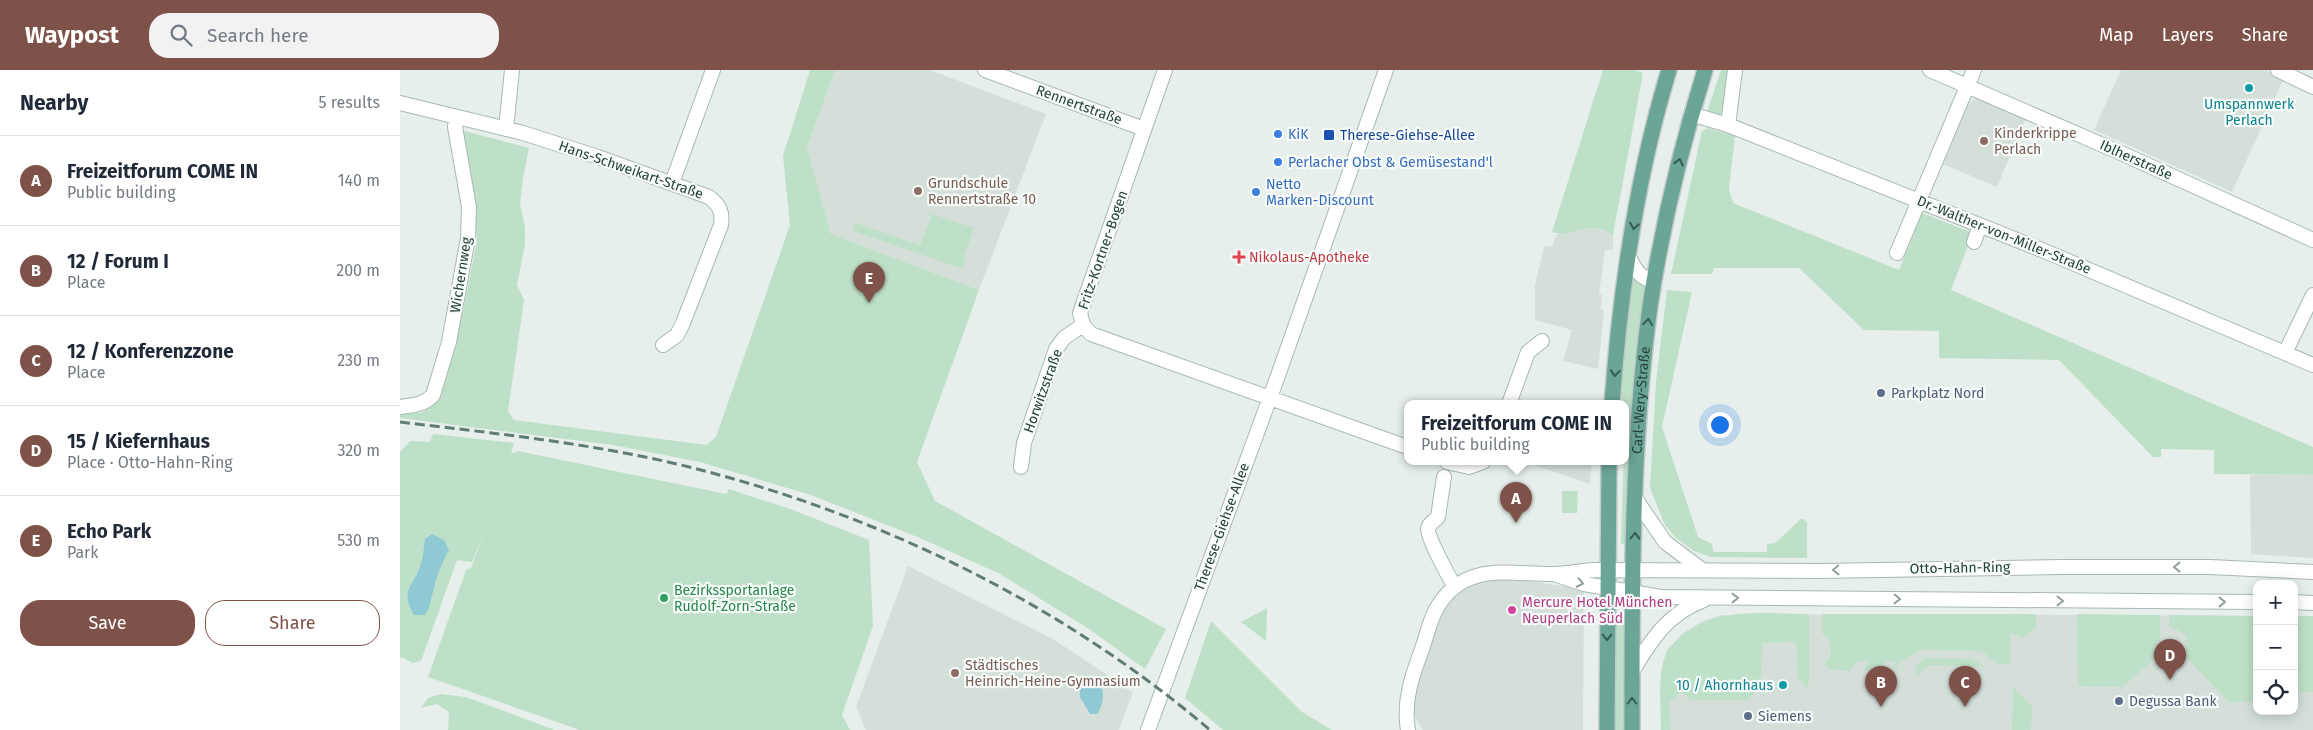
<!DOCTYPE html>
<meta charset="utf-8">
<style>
body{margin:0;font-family:"Fira Sans",sans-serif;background:#f2f2f3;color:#1f2937}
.controls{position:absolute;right:15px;bottom:15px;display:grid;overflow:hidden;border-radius:10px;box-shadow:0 2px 12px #0003}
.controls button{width:45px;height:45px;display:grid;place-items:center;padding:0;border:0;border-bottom:1px solid #e0e1e3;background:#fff;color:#1f2937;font:25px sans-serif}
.you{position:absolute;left:1319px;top:354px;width:18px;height:18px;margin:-12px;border:4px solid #fff;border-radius:50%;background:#1a73e8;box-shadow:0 0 0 8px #1a73e833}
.badge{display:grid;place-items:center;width:32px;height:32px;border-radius:50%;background:#7f5249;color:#fff;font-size:16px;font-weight:700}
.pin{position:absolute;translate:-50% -41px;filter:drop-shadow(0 1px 2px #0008)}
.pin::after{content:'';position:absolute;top:26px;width:18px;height:15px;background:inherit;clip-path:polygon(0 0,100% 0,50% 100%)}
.popup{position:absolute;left:1004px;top:330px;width:225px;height:65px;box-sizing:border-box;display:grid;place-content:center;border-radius:10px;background:#fff;filter:drop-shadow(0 1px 4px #0005);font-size:16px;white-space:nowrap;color:#747a83}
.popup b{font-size:19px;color:#1f2937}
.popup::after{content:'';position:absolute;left:50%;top:100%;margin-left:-10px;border:10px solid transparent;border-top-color:#fff}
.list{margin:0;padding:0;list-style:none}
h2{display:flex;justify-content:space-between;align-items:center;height:65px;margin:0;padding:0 20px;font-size:21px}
h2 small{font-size:16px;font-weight:400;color:#747a83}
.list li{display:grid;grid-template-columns:32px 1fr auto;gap:15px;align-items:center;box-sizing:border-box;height:90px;padding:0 20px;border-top:1px solid #e0e1e3}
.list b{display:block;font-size:19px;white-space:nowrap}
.list p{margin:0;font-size:16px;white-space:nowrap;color:#747a83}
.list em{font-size:16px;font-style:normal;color:#747a83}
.actions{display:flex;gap:10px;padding:15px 20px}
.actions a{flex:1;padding:11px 0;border:1px solid #7f5249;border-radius:20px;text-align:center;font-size:18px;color:#7f5249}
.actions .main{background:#7f5249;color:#fff}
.icon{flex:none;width:28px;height:28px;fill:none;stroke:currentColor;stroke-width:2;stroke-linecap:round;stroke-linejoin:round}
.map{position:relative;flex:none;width:1913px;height:660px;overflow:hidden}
header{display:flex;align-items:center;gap:30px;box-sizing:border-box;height:70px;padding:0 25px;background:#7f5249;color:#fff}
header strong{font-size:24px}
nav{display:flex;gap:28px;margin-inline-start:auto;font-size:18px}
.search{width:350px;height:45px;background:#f2f2f3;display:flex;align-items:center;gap:12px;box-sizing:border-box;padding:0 18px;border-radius:20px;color:#747a83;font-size:19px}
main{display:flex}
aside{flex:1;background:#fff}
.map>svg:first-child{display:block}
.built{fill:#d4dfda}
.green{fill:#bfe0c8}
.water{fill:#8ec9d4}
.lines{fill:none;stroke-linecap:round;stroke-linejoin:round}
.minor-casing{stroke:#a8b8b2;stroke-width:16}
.major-casing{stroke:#c2cac8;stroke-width:18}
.minor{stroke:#fff;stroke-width:14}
.major{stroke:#6aa596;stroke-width:15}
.rail{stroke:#5f7d75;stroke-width:3;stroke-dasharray:10 5;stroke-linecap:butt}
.oneway{stroke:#365b51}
.oneway2{stroke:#92a09c}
.culture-dot{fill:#0f9aa8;stroke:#f7fbf9;stroke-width:2}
.shop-dot{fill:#3f7fe0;stroke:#f7fbf9;stroke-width:2}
.transit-dot{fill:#1a4fb4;stroke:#f7fbf9;stroke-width:2}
.education-dot{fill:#8d6e63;stroke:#f7fbf9;stroke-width:2}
.health-dot{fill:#e0444e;stroke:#f7fbf9;stroke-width:2}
.service-dot{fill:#5c6f8a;stroke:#f7fbf9;stroke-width:2}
.leisure-dot{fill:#2e9e5b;stroke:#f7fbf9;stroke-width:2}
.hotel-dot{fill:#d1479c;stroke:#f7fbf9;stroke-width:2}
.labels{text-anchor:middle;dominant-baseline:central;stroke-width:4.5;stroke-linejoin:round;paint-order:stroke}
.culture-label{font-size:14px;fill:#0d838f;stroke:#f7fbf9}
.street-label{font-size:14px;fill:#24423a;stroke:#f7fbf9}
.education-label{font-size:14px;fill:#785e54;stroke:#f7fbf9;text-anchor:start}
.shop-label{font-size:14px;fill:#366cbe;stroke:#f7fbf9;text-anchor:start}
.transit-label{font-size:14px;fill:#164399;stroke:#f7fbf9;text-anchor:start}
.health-label{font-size:14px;fill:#be3a42;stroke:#f7fbf9;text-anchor:start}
.service-label{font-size:14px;fill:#4e5e75;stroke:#f7fbf9;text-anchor:start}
.leisure-label{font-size:14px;fill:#27864d;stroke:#f7fbf9;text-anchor:start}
.hotel-label{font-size:14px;fill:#b23c85;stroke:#f7fbf9;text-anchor:start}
</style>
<header>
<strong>Waypost</strong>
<div class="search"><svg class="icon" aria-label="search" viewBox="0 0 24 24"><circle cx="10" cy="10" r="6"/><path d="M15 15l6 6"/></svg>Search here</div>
<nav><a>Map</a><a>Layers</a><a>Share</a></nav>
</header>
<main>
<aside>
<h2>Nearby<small>5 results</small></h2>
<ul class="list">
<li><span class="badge">A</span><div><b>Freizeitforum COME IN</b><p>Public building</p></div><em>140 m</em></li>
<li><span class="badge">B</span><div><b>12 / Forum I</b><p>Place</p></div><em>200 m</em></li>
<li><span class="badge">C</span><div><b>12 / Konferenzzone</b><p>Place</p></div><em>230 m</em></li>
<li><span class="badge">D</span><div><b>15 / Kiefernhaus</b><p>Place · Otto-Hahn-Ring</p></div><em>320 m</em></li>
<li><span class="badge">E</span><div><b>Echo Park</b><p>Park</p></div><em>530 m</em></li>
</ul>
<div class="actions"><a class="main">Save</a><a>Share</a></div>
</aside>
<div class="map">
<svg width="1913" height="660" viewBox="0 0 1913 660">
<rect width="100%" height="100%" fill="#e6efeb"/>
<!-- built -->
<path class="built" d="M435 0H530L646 44 579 220 431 164 407 78Z
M1721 0H1865L1884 8 1832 122 1694 60Z
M1578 27 1626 48 1597 117 1543 94 1569 32Z
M1183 158H1204L1213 165V180H1205L1199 224 1202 225 1201 239 1204 240 1198 299 1163 291 1172 260 1135 250V215L1144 177 1152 176 1157 164Z
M1125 392H1192L1190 414Z
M1850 405H1913V488L1851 484Z
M508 496 653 569 733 622 719 660H466L456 637Z
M1105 510 1128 511 1184 519 1183 660H1023L1014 645V627L1036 559 1046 536 1057 523 1067 516 1085 511Z
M1510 544 1857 546V641H1894V546H1913V660H1261V602L1266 582 1283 563 1303 551 1322 545Z"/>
<!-- green -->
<path class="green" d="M410 0H435L407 78 431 164 579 220 517 392 535 431 766 559 745 599 686 557 598 503 520 468 411 425 300 392 213 375 0 348V342L21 343 36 332 63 241 77 170 74 132 61 72 65 61 129 78 123 108 120 134 125 157V174L117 215 124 230 108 341 114 350 307 375 316 367 390 155 383 86Z
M1203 0H1234L1243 3 1213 165C1190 148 1173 168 1152 162Z
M1321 0H1330L1325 41 1319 46 1309 44 1308 39Z
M1308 58 1335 66 1329 119 1333 133 1499 200 1522 143 1573 163 1551 220 1913 377V405L1814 404V380L1761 379V387H1753L1659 290 1539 288V261L1464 260 1399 198H1314L1312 204H1271L1302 61Z
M532 144 574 158 563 190 554 187 566 191 563 199 453 161 456 153 520 175Z
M1232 205 1248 215 1229 474H1221L1225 344V334L1219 325Z
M1267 220 1292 222 1262 357 1298 467 1312 474 1313 482H1367V474L1375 473 1401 449H1403L1407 453V488L1310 487 1294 481 1276 468 1265 455 1250 418 1256 312Z
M33 364 114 373 111 384 118 381 326 424 329 419 393 440 469 470 473 556 442 645 450 660H180L28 607 66 500 71 498 83 465 72 492 57 490 21 591 13 593 1 587 0 590V382L10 371 30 372Z
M1162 421H1178L1177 443H1162Z
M867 538 866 571 841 552Z
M1409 544V611L1407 619 1398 608 1396 572 1362 573 1361 617 1348 630H1291L1280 622 1269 633 1271 660H1261C1261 636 1257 607 1266 584 1267 579 1272 575 1275 572 1309 535 1364 544 1409 544Z
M1422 544H1636V557L1623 568 1610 562V594H1598L1581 581 1519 580 1491 600 1496 591H1486L1479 601 1463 600 1468 592 1457 591 1449 601 1429 599 1424 593 1431 586 1430 570 1422 563Z
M1677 544 1760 545V571L1757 572V586L1723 617 1678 616Z
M1769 545 1857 546V632H1829L1787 588 1786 565 1769 556Z
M1894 546H1913V622H1894Z
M811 551 902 642 932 660H823L785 628Z
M1210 552H1229L1228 660H1210Z
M1525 588 1573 589 1584 597 1529 595 1516 606V597Z
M1613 617 1632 636 1631 660H1612Z
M41 624 66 627 155 660H48L49 642 37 634 21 638 28 628Z"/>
<!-- water -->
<path class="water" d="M32 464 44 470 49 480C42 493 36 507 33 522 30 531 31 537 25 545H14C0 521 12 518 20 497 23 488 24 478 25 469Z
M693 606C706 613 705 634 697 644H690L680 627V620L682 617 681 613 686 607Z"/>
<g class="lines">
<defs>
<path id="minor" d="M585 0 744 59
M765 0 680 243 683 255 691 264 1007 377
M1530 0 1721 83 1913 170
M1878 0 1913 17
M0 33 123 63 198 87 309 127C319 135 323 141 321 155L283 253 277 265 263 275
M1291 44 1328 55 1642 180 1913 295
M1328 55 1335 0
M106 59 112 0
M272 113 313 0
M1574 172 1580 155
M1497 183 1574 0
M1228 185C1234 197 1239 209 1254 211
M1885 283 1913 225
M1109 334 1128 282 1142 271
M0 337C13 335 24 335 33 325L49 272 68 168 69 137 55 57 56 47
M1047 392 1069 397 1083 392
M621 397 624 373 656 279 664 268 683 255
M1044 407 1038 447C1034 452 1029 452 1028 459 1026 465 1050 509 1055 517
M1235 428 1265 472 1301 499
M1154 504 1184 514 1261 527 1857 532
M1894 532 1913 533
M1232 602C1251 570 1268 543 1304 530
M748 660 876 311 986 0
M1008 660C1003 631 1012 606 1022 579 1027 565 1030 548 1038 536 1065 492 1108 504 1151 504 1165 504 1179 501 1193 500L1418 501 1663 497H1810L1913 502"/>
<g id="major">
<path d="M1212 334C1220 222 1236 108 1269 0"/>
<path d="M1207 660 1209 392"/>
<path id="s1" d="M1232 660C1232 519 1231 376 1250 236 1262 156 1281 77 1305 0"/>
</g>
</defs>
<!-- minor casing -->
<use href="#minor" class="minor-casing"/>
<!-- major casing -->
<use href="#major" class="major-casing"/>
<!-- minor -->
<use href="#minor" class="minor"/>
<!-- major -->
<use href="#major" class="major"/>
<!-- rail -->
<path class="rail" d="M0 352C99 364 200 374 297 399 484 447 663 535 810 660"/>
</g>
<!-- one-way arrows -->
<defs><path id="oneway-chevron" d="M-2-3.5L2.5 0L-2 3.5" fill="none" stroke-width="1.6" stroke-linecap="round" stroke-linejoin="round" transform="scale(1.25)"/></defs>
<g class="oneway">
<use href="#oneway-chevron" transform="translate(1279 92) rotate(-76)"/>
<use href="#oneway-chevron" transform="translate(1234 156) rotate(100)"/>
<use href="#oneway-chevron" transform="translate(1248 252) rotate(-83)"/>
<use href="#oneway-chevron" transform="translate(1215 303) rotate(95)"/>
<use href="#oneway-chevron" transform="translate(1235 466) rotate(-89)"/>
<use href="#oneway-chevron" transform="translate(1207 567) rotate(90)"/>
<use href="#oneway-chevron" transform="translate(1232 631) rotate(-90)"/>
</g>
<g class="oneway2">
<use href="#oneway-chevron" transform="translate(1777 497) rotate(-180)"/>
<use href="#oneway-chevron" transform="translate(1436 500) rotate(179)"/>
<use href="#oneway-chevron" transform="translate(1180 513) rotate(12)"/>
<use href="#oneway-chevron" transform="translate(1335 528)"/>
<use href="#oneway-chevron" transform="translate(1497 529) rotate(1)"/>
<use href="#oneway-chevron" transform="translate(1660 531) rotate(1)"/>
<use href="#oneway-chevron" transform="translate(1822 532)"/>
</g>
<!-- markers -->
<g class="culture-dot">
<circle cx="1849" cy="18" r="5"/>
<circle cx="1383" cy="615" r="5"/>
</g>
<g class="shop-dot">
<circle cx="878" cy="64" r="5"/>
<circle cx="878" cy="92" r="5"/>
<circle cx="856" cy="122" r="5"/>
</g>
<rect class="transit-dot" x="923" y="59" width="12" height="12" rx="2.5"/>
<g class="education-dot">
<circle cx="1584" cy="71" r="5"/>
<circle cx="518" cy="121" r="5"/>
<circle cx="555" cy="603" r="5"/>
</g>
<path class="health-dot" d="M836.5 179.5h5v5h5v5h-5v5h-5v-5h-5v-5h5z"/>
<g class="service-dot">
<circle cx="1481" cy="323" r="5"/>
<circle cx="1719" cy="631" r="5"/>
<circle cx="1348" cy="646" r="5"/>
</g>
<circle class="leisure-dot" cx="264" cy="528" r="5"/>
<circle class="hotel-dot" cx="1112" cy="540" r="5"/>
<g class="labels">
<!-- culture labels -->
<g class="culture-label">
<text x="1849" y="34">Umspannwerk<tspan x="1849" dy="16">Perlach</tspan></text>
<text x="1373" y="615" text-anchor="end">10 / Ahornhaus</text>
</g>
<!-- street labels -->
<g class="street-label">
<text transform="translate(679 35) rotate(20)">Rennertstraße</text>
<text transform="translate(1736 90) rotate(24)">Iblherstraße</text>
<text transform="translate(231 100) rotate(19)">Hans-Schweikart-Straße</text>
<text transform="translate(1604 165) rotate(22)">Dr.-Walther-von-Miller-Straße</text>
<text transform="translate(703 180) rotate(-71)">Fritz-Kortner-Bogen</text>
<text transform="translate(61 205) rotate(-81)">Wichernweg</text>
<text transform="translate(643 321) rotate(-70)">Horwitzstraße</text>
<text stroke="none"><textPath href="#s1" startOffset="330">Carl-Wery-Straße</textPath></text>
<text transform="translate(822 457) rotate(-70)">Therese-Giehse-Allee</text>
<text transform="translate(1560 498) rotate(-1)">Otto-Hahn-Ring</text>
</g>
<!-- education labels -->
<g class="education-label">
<text x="1594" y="63">Kinderkrippe<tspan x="1594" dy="16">Perlach</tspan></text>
<text x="528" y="113">Grundschule<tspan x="528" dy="16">Rennertstraße 10</tspan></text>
<text x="565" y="595">Städtisches<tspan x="565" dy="16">Heinrich-Heine-Gymnasium</tspan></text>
</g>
<!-- shop labels -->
<g class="shop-label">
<text x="888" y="64">KiK</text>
<text x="888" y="92">Perlacher Obst &amp; Gemüsestand'l</text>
<text x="866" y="114">Netto<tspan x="866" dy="16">Marken-Discount</tspan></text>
</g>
<!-- transit labels -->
<g class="transit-label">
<text x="940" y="65">Therese-Giehse-Allee</text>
</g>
<!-- health labels -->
<g class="health-label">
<text x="849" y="187">Nikolaus-Apotheke</text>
</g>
<!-- service labels -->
<g class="service-label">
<text x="1491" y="323">Parkplatz Nord</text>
<text x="1729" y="631">Degussa Bank</text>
<text x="1358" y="646">Siemens</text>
</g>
<!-- leisure labels -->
<g class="leisure-label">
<text x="274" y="520">Bezirkssportanlage<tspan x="274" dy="16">Rudolf-Zorn-Straße</tspan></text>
</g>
<!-- hotel labels -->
<g class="hotel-label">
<text x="1122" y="532">Mercure Hotel München<tspan x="1122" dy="16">Neuperlach Süd</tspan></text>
</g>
</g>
</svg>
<div class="controls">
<button>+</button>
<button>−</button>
<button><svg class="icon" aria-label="locate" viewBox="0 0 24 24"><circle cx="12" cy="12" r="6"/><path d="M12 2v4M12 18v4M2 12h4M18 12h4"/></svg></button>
</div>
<div class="you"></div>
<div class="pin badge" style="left:1116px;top:453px">A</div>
<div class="popup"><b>Freizeitforum COME IN</b>Public building</div>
<div class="pin badge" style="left:1481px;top:637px">B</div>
<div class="pin badge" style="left:1565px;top:637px">C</div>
<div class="pin badge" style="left:1770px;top:610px">D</div>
<div class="pin badge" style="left:469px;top:233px">E</div>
</div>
</main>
